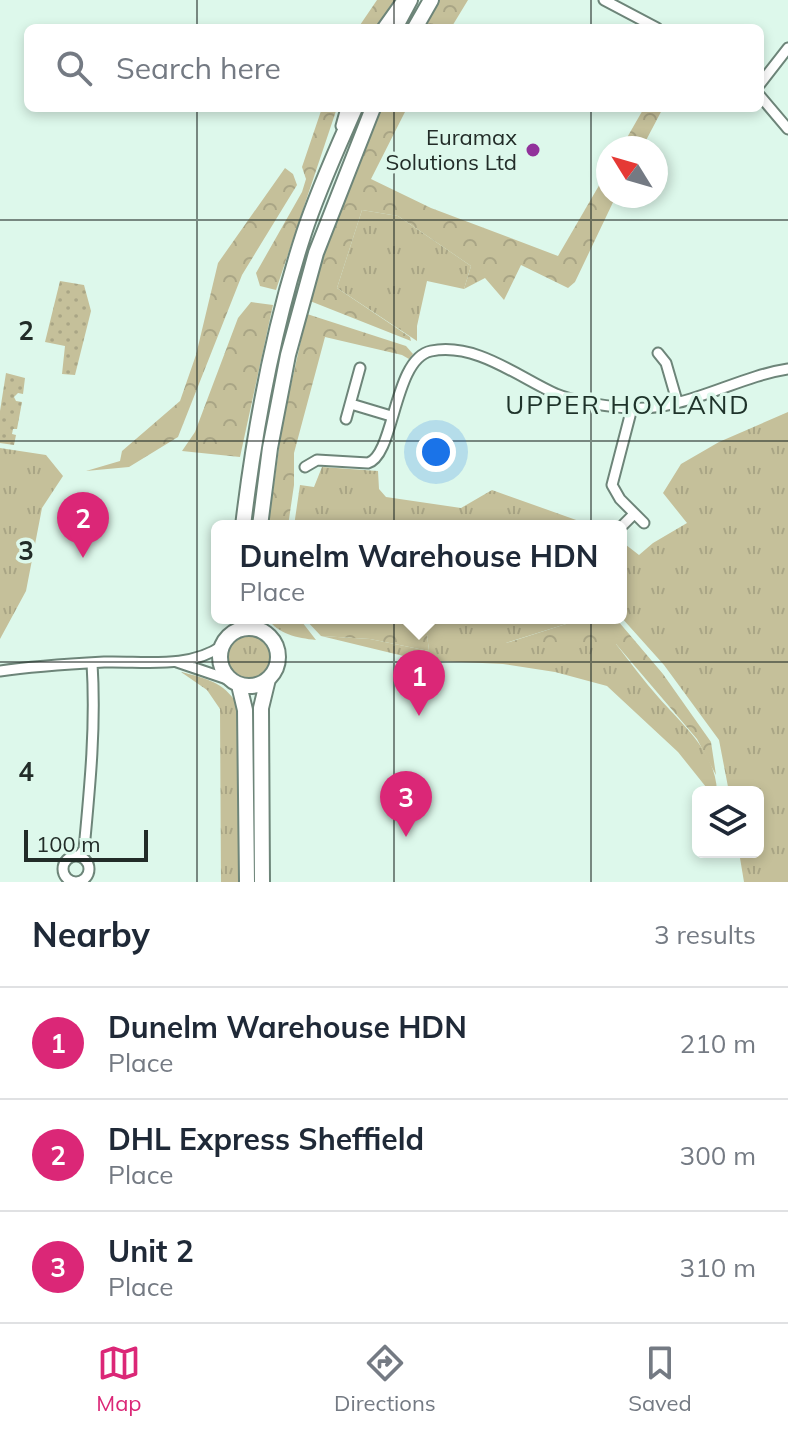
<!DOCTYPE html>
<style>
body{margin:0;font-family:Mulish,sans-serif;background:#f6f6f7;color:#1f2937}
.controls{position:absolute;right:24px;bottom:24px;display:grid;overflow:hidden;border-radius:12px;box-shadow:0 4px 12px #0003}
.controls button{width:72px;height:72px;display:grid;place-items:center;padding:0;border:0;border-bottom:2px solid #e0e1e3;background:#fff;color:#1f2937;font:40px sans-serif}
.compass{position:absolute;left:596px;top:136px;width:72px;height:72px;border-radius:50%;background:#fff;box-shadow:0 4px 12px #0003;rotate:307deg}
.scale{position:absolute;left:24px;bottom:20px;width:124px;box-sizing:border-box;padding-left:8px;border:4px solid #222c28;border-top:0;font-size:22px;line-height:28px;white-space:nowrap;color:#222c28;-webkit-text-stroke:6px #ddf8eb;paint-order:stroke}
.you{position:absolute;left:436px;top:452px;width:28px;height:28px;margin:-20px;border:6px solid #fff;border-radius:50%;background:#1a73e8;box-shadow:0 0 0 12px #1a73e833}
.badge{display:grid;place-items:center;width:52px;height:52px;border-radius:50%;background:#db2777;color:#fff;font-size:26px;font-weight:700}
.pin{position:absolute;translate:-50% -66px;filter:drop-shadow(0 2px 4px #0008)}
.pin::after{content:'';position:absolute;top:42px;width:28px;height:24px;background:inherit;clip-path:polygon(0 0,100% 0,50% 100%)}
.popup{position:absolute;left:211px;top:520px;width:416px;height:104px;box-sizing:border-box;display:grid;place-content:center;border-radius:12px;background:#fff;filter:drop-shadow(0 2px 6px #0005);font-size:26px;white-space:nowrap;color:#747a83}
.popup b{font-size:30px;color:#1f2937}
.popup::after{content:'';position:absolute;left:50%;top:100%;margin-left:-16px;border:16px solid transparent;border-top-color:#fff}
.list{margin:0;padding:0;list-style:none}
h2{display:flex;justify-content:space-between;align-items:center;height:104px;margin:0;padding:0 32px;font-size:34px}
h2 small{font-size:26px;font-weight:400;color:#747a83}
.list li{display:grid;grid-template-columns:52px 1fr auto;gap:24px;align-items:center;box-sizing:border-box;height:112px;padding:0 32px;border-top:2px solid #e0e1e3}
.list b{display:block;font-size:30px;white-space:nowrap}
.list p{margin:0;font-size:26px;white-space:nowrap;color:#747a83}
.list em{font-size:26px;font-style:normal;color:#747a83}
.icon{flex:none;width:44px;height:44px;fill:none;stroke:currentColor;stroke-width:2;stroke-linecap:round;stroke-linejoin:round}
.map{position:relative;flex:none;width:788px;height:882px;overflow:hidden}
.search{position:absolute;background:#fff;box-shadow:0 4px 12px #0003;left:24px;right:24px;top:24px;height:88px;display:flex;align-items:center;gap:20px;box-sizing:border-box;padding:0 28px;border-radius:12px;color:#747a83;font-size:30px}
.sheet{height:440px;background:#fff}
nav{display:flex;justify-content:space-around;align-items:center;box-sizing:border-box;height:112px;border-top:2px solid #e0e1e3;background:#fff;font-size:22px;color:#747a83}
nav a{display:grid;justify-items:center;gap:4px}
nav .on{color:#db2777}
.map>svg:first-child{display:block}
.grass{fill:url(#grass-tufts)}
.forest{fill:url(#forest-crowns)}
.garden{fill:url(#garden-dots)}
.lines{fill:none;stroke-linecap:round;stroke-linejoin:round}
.minor-casing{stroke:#6d8579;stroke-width:13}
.trunk-casing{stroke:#6d8579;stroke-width:18}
.minor{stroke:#fff;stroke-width:9}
.trunk{stroke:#fff;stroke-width:14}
.grid{fill:none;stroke:#222c28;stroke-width:2;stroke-opacity:0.55}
.poi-dot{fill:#91329b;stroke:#ddf8eb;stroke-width:3}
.labels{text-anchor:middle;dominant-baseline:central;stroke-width:7;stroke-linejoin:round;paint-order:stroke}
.poi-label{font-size:22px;fill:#222c28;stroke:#ddf8eb;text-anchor:end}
.quarter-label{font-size:26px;letter-spacing:2px;fill:#1e332a;stroke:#ddf8eb}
.grid-label{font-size:26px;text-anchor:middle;font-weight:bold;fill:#222c28;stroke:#ddf8eb;stroke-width:7;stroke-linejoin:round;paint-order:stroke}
</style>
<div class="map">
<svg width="788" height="882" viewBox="0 0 788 882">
<defs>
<pattern id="grass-tufts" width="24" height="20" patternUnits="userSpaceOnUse" patternTransform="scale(2)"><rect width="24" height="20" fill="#c5c09a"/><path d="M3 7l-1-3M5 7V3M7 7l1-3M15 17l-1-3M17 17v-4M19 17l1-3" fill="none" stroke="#a9a585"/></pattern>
<pattern id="forest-crowns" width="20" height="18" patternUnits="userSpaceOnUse" patternTransform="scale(2)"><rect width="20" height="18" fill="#c5c09a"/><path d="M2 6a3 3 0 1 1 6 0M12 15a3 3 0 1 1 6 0" fill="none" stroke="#a9a585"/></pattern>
<pattern id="garden-dots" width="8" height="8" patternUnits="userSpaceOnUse" patternTransform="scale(2)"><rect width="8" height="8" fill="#c5c09a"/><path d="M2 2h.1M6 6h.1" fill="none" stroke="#a9a585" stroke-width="1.8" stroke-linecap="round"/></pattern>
</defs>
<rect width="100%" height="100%" fill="#ddf8eb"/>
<!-- grass -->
<path class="grass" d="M362 210 398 216 471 266 464 289 427 281 417 326V341L337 288Z
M788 412V882H744L739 852H758V792H729L719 740 664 665 621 617V541L639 555 653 543 687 523 663 493 681 464 719 442Z
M0 448 46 455 63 476 42 508 26 591 0 639Z
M322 467 378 471 379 489 386 497 461 508 492 490 593 526H294L300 485 314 487Z
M267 618H299L316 640C297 638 278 634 267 618Z
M425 618H585L506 643 616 644C630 662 644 681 659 698 684 726 716 753 717 792H710L678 752 607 686 555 672 503 664 420 660 321 636 370 639 429 651Z
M226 657a22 22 0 1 1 44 0a22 22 0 1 1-44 0Z
M181 672C205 678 224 682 237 704L239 882H221L220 709 207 690Z"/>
<!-- forest -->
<path class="forest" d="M377 0H395L375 28H358Z
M439 0H468L451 28H422Z
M322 108H337L276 290 260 286 256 273 302 192 306 179 302 167Z
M382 108H407L371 179 431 208 558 256 608 170V196H616L575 282 568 288 521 265 504 300 485 278 464 289 471 266 398 216 362 210 337 288 410 337 411 341 310 301 343 195Z
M644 108H663L642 148H621Z
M285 168 293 174 297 185 242 275 178 437 129 467 86 471 120 461 122 451 180 401 196 355 218 263Z
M251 302 273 305 240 457 182 451 195 432 238 318Z
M307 314 406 346 413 354 409 359 402 355 325 337 294 453V485L288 526H268L283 420Z
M304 618H425L429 651 370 639 321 636Z
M585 618H613L618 621 663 674 711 742 716 775 697 739 616 644H503Z"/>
<!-- garden -->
<path class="garden" d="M60 281 84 285 91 311 75 375 62 374 65 346 45 342Z
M6 373 25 378 23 394 18 393 14 397 16 401 22 402 17 429H13L12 434 16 435 14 445 0 443V411Z"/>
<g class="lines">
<defs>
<path id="minor" d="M604 0 657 28
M382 28 402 0
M760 84 788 48
M760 96 788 129
M341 126 346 108
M658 353 666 363 677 401
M351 404 391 416
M632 408 612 485 620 499 644 523
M346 419 360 368
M305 467 317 460 368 463C395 455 393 359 431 351 476 342 518 377 556 394 578 403 605 406 628 408 684 412 735 377 788 369
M621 527 634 514
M177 662 230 680
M0 671C35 666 71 664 106 662 144 661 189 669 222 646
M79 856 84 849C90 786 96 725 92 663
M63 869a13 13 0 1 1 26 0a13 13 0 1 1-26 0Z"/>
<path id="trunk" d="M395 28 410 0
M415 28 431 0
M243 526C255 426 273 328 304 233 318 190 337 149 355 108
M260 526 270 448 288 355 316 253 373 108
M220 657a29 29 0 1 1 58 0a29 29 0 1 1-58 0Z
M239 685 245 710 247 882
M262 882 261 708 268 679"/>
</defs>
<!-- minor casing -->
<use href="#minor" class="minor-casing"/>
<!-- trunk casing -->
<use href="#trunk" class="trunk-casing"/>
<!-- minor -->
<use href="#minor" class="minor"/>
<!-- trunk -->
<use href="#trunk" class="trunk"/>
</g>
<!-- grid -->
<path class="grid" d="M197 0V28M394 0V28M591 0V28M197 108V882M394 108V882M591 108V882M0 220H788M0 441H788M0 662H788"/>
<!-- markers -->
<circle class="poi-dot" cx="533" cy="150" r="8"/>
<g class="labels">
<!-- poi labels -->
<g class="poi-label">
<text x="517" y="137">Euramax<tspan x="517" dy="25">Solutions Ltd</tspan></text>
</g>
<!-- quarter labels -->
<g class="quarter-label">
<text x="628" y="404">UPPER HOYLAND</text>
</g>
</g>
<g class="grid-label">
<text x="26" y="340">2</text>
<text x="26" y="560">3</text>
<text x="26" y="781">4</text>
</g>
</svg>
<div class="controls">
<button><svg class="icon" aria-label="layers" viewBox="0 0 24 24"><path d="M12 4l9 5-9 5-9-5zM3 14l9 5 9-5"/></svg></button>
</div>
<svg class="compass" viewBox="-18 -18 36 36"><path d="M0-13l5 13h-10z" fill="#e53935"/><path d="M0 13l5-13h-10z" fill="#747a83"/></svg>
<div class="scale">100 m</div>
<div class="you"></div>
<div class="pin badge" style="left:419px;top:716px">1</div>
<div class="popup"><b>Dunelm Warehouse HDN</b>Place</div>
<div class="pin badge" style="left:83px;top:558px">2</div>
<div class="pin badge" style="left:406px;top:837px">3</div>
<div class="search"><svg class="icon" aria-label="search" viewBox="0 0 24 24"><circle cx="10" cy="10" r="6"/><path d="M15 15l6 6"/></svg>Search here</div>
</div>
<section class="sheet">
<h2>Nearby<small>3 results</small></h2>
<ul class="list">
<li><span class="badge">1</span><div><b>Dunelm Warehouse HDN</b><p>Place</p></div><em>210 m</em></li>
<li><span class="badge">2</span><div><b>DHL Express Sheffield</b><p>Place</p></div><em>300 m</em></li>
<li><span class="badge">3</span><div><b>Unit 2</b><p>Place</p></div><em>310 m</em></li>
</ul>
</section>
<nav>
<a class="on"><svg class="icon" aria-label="map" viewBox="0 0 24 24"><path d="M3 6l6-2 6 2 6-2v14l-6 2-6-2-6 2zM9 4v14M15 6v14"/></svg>Map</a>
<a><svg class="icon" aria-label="directions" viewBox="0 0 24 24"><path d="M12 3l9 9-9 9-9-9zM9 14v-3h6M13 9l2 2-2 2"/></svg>Directions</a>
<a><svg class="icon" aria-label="saved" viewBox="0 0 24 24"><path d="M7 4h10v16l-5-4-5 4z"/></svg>Saved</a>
</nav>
